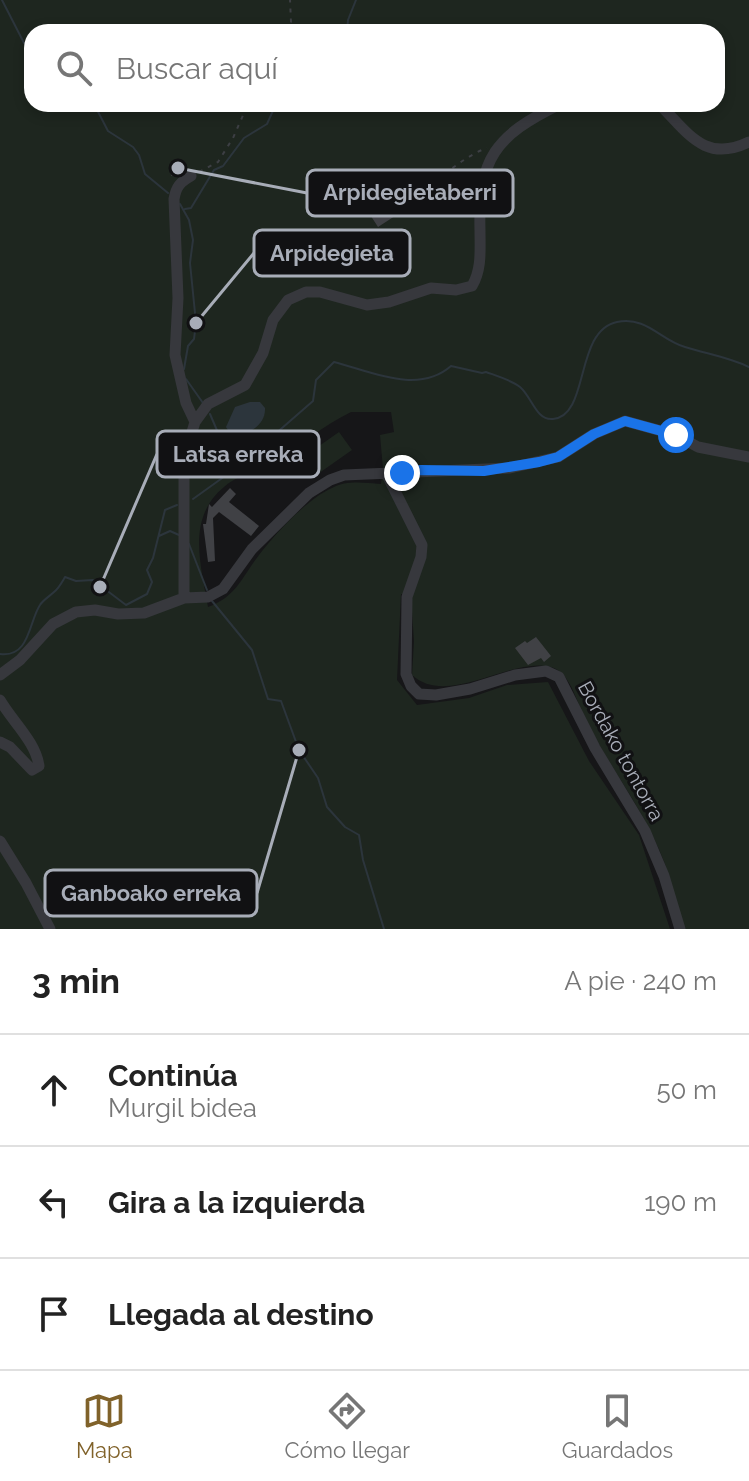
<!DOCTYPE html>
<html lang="es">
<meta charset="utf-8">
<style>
body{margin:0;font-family:Raleway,sans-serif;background:#f6f6f6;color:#222}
.stop{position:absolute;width:24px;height:24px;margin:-18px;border:6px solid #1a73e8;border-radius:50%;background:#fff}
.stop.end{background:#1a73e8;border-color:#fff;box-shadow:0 2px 8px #0008}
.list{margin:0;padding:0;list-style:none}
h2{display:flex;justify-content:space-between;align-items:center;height:104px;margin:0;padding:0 32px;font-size:34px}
h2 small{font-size:26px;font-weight:400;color:#767676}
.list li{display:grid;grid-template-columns:52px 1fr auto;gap:24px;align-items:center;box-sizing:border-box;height:112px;padding:0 32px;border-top:2px solid #e0e0e0}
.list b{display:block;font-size:30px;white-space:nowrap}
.list p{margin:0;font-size:26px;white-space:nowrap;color:#767676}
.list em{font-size:26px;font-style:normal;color:#767676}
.icon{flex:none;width:44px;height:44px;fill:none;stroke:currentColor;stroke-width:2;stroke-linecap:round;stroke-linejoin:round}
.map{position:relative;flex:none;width:749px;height:929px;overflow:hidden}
.search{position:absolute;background:#fff;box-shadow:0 4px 12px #0003;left:24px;right:24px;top:24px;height:88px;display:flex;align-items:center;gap:20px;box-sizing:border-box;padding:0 28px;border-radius:24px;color:#767676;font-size:30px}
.sheet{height:440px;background:#fff}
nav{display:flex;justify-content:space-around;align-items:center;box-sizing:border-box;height:112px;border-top:2px solid #e0e0e0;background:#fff;font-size:22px;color:#767676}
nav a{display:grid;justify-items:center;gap:4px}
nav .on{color:#80622a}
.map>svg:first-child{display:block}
.green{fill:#1e261f;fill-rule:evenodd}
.water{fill:#2c353c}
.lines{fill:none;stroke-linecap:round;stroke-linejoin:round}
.stream{stroke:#2c353c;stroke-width:2}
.building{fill:#404145}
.path{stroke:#3d3f44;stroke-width:2;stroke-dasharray:4 6;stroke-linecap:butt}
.minor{stroke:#37383d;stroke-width:11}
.route{stroke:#1a73e8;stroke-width:10}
.labels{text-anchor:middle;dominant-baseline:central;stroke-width:6;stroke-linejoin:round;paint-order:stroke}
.street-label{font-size:20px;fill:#a8adb8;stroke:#111113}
.leader{fill:none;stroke:#a8adb8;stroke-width:3}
.callout-dot{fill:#a8adb8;stroke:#111113;stroke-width:3}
.callout{fill:#111113;stroke:#a8adb8;stroke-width:3}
.callout-label{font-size:22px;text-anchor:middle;font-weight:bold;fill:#a8adb8}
</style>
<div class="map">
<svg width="749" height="929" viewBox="0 0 749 929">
<rect width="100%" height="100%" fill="#161618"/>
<!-- green -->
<path class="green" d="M0 0H749V929H684C677 908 672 885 665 864 645 810 607 765 583 714 576 699 570 675 554 668 515 653 449 709 412 675L414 641 411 598 401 594 397 680 417 705 469 698 507 685 548 682 589 761 639 835 670 929H0ZM32 32H717V104H32ZM351 412H391L394 432 380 435 383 469 381 484C364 483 347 480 332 488 307 499 275 534 259 555 242 577 236 597 208 607 201 565 186 518 224 487 238 475 258 471 273 461 300 445 323 426 351 412Z
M339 432 352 450 315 476 302 458Z"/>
<!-- water -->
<path class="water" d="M250 402H260L265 408C266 426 247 435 232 437L226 427 235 407Z"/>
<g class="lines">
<!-- stream -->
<path class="stream" d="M2 0 24 43 32 49
M347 32 348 20 356 0
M94 104 108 131 133 147 139 155 145 174 168 193
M180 204 189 220 193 240 190 263 196 323 194 339 188 346 184 369
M185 209 191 208 214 170 223 166 244 138 267 124 276 104
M186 379 203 403
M210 414 231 463 232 471
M193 499 232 471C246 467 262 455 266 442L313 401 316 380 334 362C370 371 418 395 451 366L482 373 486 372C497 376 511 380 520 387 532 397 536 421 553 419 590 416 574 331 617 322 647 316 660 340 685 347 707 354 728 357 749 367
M159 536 170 531 179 535
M189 544 207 590
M212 601 252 650 268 699 281 701 299 750 318 778 327 807 345 827 359 835 363 860 384 929
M0 654C30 658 29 621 40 605 43 600 50 596 54 592 59 588 62 582 65 577L76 581 93 580 126 605 147 594 152 582 147 570 153 558 165 510 177 505"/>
</g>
<!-- building -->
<path class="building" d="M185 161 186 169 171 176 170 163Z
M385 199 395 216 378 227 367 210Z
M230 488 236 494 229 502 259 526 251 536 219 512 213 518 215 561 208 562 203 524H206L209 504 212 507Z
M536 637 551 656 544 662 541 658 528 665 515 648 525 641 527 643Z"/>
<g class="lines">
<!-- path -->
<path class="path" d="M288 32 291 22 290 0
M199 172 218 162 233 138 248 104
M370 202C388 192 406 192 425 185 447 175 464 156 487 148"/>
<!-- minor -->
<path class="minor" d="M659 104C687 131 704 164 749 142
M191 176C180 182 176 187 174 199L178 298 175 355 186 403 195 422
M387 475 422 545 421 557 407 597 406 674 411 686 419 694 436 695 470 689 515 675 546 671 559 677 595 748 645 831 664 876 680 929
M184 598V472L188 445 195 422 208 404 245 385 263 353 273 320 288 300 306 292H320L367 305 389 302 431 288 456 290 472 286C482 269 480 250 480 231 478 158 495 136 560 104
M0 675 20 660 53 624 76 612 95 610 118 614 144 613 184 598 208 597 223 589 252 549 309 493 330 480 344 475 510 468 558 457 594 434 625 421 676 435 698 447 749 457
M0 700C12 721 36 742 39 766L32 770 10 747 0 742
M0 841 26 883 50 929"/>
</g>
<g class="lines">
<!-- route -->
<path class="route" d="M402 473 421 470 484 471 539 462 558 457 594 434 625 421 676 435"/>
</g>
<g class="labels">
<!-- street labels -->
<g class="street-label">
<text transform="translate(621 751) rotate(61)">Bordako tontorra</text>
</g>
</g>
<!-- callouts -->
<path class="leader" d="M178 168L307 193M196 323L254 253M100 587L157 454M299 750L257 893"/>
<g class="callout-dot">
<circle cx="178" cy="168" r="8"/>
<circle cx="196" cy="323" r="8"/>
<circle cx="100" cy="587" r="8"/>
<circle cx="299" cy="750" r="8"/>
</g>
<g class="callout">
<rect x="307" y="170" width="206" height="46" rx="8"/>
<rect x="254" y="230" width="156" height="46" rx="8"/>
<rect x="157" y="431" width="162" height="46" rx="8"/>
<rect x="45" y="870" width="212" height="46" rx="8"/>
</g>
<g class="callout-label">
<text x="410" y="200">Arpidegietaberri</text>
<text x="332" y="261">Arpidegieta</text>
<text x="238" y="462">Latsa erreka</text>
<text x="151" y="901">Ganboako erreka</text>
</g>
</svg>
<div class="stop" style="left:676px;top:435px"></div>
<div class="stop end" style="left:402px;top:473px"></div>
<div class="search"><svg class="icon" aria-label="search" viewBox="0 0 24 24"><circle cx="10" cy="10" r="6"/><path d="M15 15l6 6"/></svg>Buscar aquí</div>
</div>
<section class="sheet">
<h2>3 min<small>A pie · 240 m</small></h2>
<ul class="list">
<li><svg class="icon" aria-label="ahead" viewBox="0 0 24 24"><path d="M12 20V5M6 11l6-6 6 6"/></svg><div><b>Continúa</b><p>Murgil bidea</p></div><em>50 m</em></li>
<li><svg class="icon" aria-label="left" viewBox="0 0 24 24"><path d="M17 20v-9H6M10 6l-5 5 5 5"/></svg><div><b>Gira a la izquierda</b></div><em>190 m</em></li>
<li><svg class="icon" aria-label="arrive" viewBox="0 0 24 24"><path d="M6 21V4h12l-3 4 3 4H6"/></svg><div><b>Llegada al destino</b></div></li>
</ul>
</section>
<nav>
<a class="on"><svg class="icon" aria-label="map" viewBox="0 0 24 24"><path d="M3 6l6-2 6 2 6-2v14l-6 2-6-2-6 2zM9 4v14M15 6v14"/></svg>Mapa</a>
<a><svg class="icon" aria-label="directions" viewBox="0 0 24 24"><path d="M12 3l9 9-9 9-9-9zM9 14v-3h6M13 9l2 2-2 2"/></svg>Cómo llegar</a>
<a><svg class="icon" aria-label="saved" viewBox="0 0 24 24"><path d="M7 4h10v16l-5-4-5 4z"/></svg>Guardados</a>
</nav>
